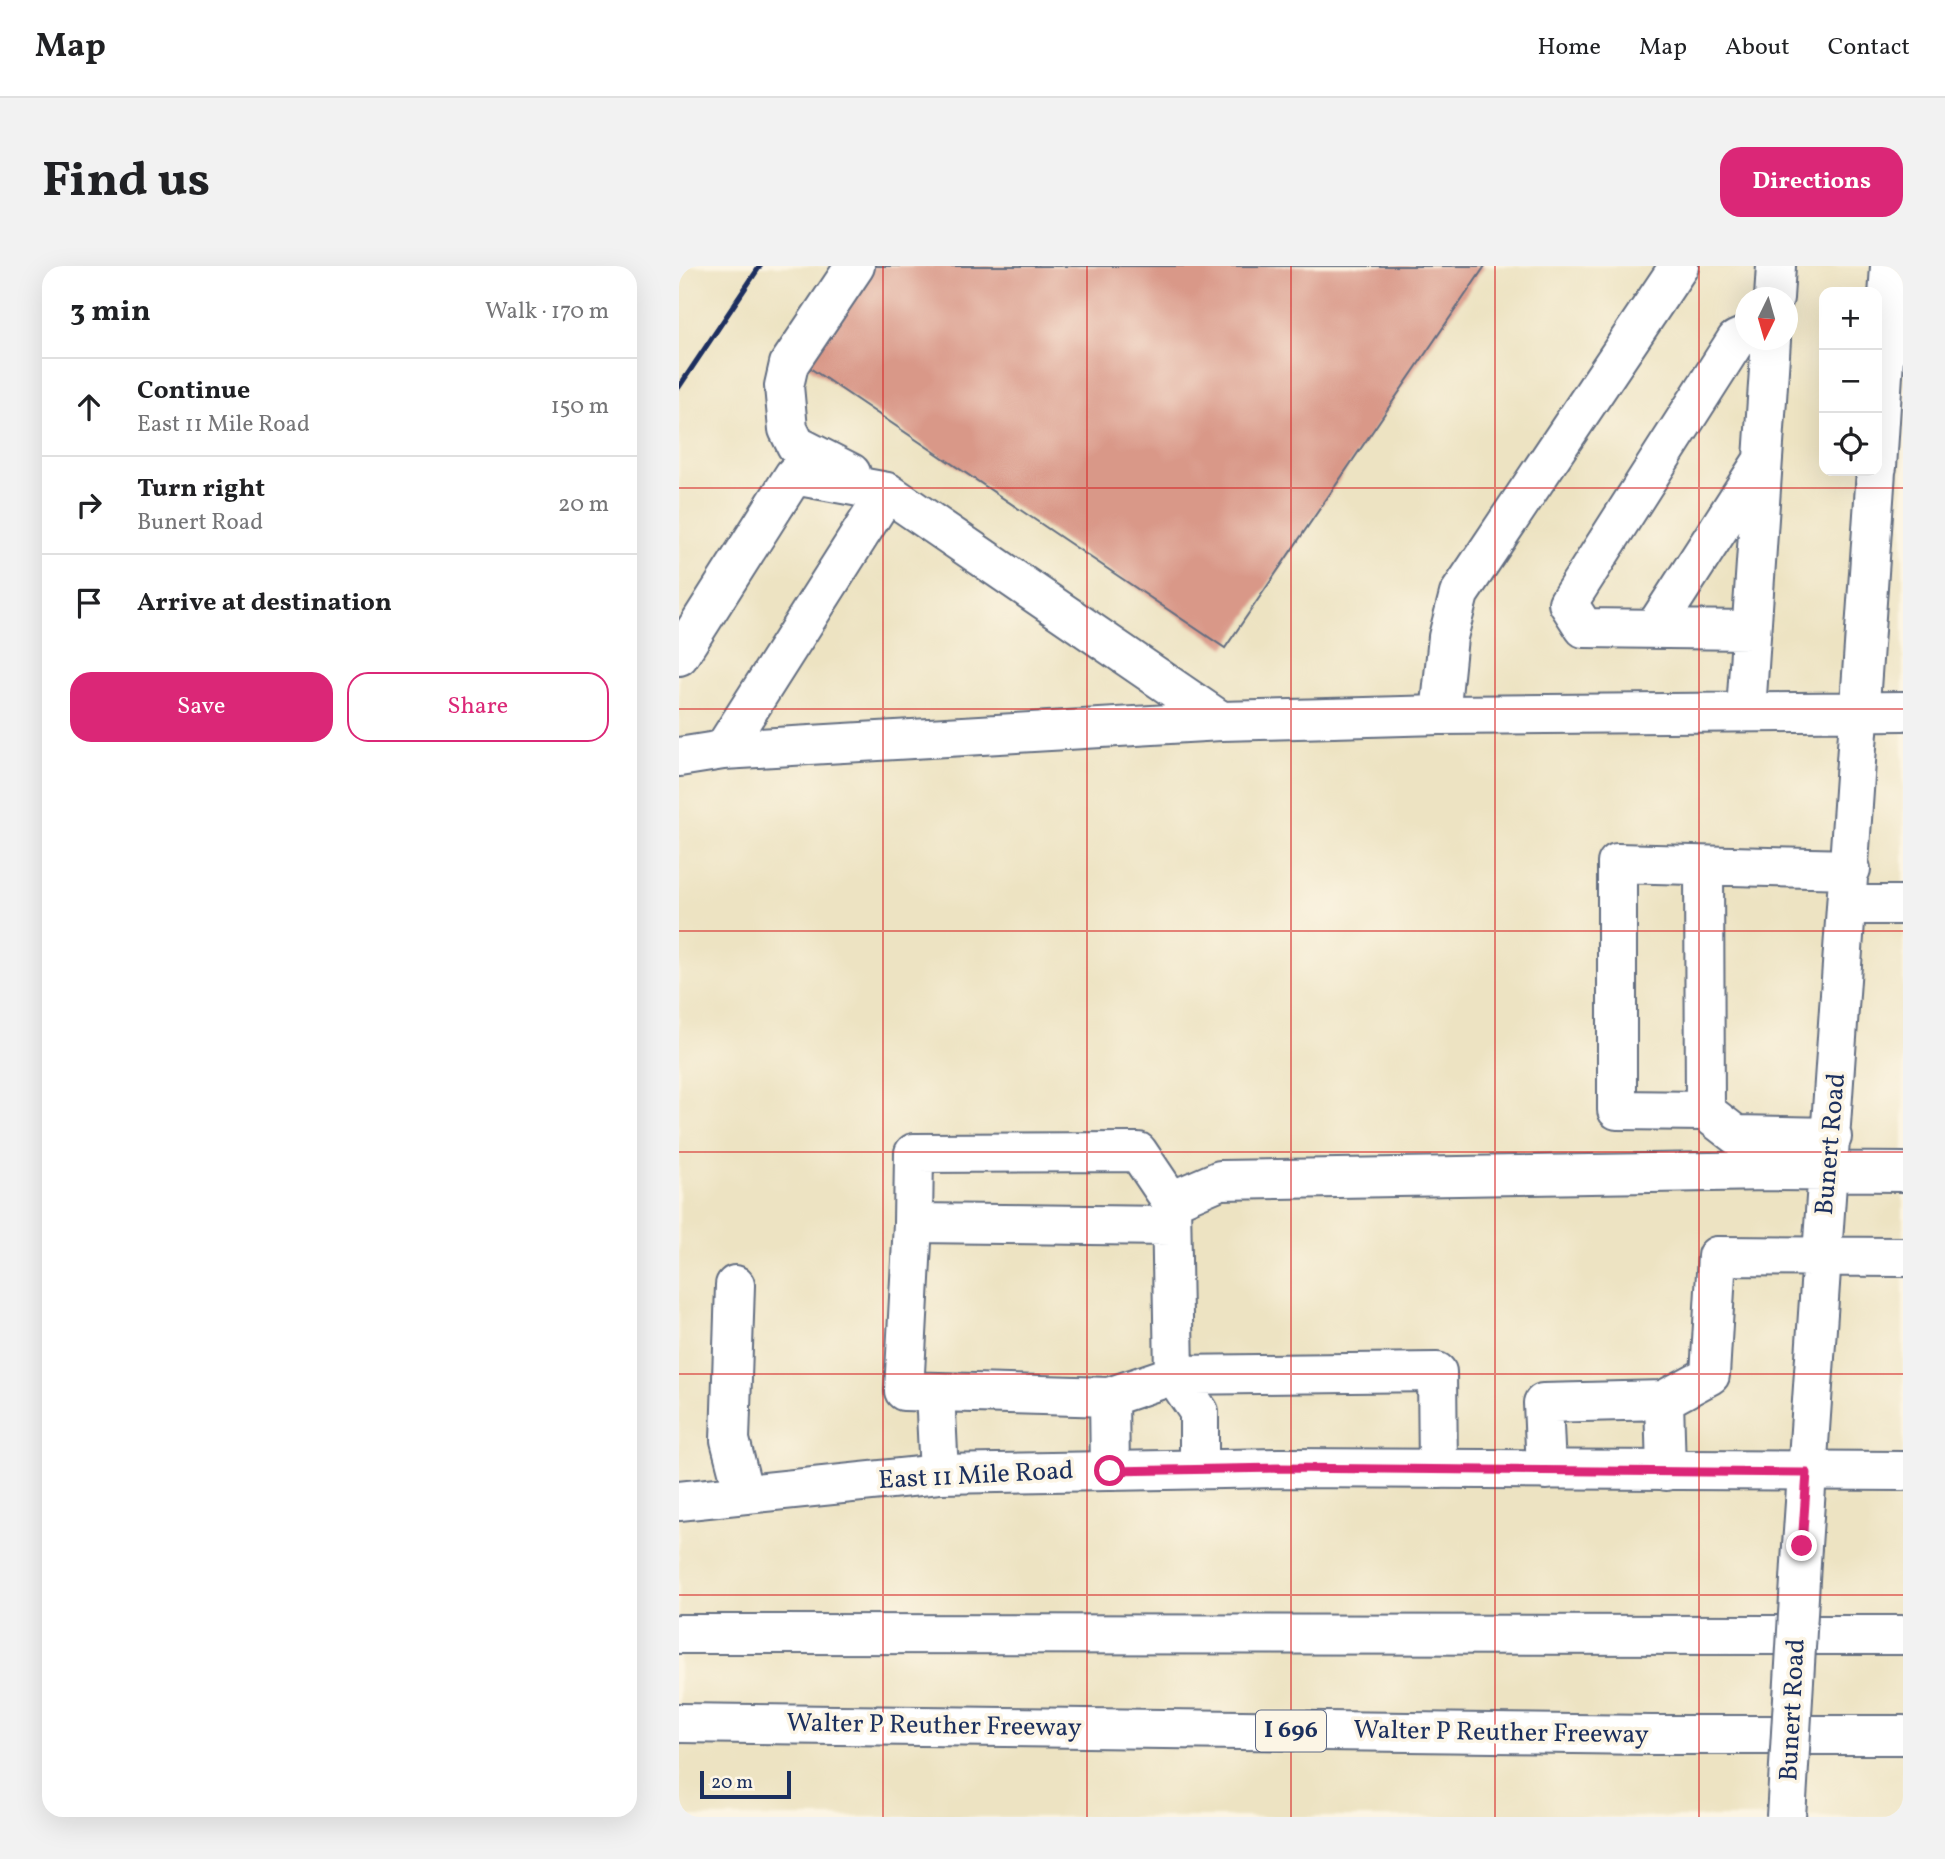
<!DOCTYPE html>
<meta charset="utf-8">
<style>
body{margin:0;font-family:Vollkorn,serif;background:#f2f2f2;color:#202124}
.controls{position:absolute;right:21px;top:21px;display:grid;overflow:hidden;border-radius:14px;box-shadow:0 7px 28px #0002}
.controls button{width:63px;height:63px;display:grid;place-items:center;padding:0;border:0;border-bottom:2px solid #e0e0e0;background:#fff;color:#202124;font:35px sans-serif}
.compass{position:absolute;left:1056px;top:21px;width:63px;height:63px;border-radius:50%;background:#fff;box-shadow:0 7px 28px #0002;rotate:185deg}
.scale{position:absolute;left:21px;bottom:18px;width:91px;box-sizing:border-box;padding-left:7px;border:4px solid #1b2f5e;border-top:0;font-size:19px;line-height:24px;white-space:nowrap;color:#1b2f5e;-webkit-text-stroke:5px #fcf5e5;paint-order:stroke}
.stop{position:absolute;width:21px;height:21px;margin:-16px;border:5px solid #db2777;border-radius:50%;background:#fff}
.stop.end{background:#db2777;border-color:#fff;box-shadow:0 2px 7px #0008}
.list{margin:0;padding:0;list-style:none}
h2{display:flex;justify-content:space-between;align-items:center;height:91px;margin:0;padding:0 28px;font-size:30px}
h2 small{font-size:23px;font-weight:400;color:#757577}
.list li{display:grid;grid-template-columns:46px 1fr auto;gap:21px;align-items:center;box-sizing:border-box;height:98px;padding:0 28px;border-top:2px solid #e0e0e0}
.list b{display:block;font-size:26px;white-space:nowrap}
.list p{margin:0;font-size:23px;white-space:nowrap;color:#757577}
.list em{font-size:23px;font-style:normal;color:#757577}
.actions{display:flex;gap:14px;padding:21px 28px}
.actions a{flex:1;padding:16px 0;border:2px solid #db2777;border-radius:21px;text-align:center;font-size:24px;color:#db2777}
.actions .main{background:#db2777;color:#fff}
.icon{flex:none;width:38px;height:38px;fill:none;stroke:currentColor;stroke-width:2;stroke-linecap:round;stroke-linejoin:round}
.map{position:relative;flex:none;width:1224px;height:1551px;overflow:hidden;border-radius:21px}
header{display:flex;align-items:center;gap:42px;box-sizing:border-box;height:98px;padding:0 35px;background:#fff;border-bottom:2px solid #e0e0e0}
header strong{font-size:33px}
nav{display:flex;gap:38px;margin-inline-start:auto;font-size:24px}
.intro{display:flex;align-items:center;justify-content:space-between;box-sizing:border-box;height:168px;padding:0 42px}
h1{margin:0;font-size:49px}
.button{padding:18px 32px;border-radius:21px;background:#db2777;color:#fff;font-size:24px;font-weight:700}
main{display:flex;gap:42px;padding:0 42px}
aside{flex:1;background:#fff;border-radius:21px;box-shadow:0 7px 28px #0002}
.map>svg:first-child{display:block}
.building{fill:#d99888}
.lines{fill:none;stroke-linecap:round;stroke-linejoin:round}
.minor-casing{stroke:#646e81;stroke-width:42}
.major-casing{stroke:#646e81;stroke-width:42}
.highway-casing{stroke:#646e81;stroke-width:42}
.minor{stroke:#fff;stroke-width:38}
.major{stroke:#fff;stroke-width:38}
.highway{stroke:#fff;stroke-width:38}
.rail{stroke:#1b2f5e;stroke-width:5}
.minor-bridge-casing{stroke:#646e81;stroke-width:42;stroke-linecap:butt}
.minor-bridge{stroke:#fff;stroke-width:38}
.route{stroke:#db2777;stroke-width:9}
.grid{fill:none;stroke:#d62828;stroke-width:2;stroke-opacity:0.55}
.labels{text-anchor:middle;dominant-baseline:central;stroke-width:7;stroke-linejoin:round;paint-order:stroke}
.shield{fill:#fcf5e5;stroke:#5e6a86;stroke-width:2}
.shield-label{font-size:24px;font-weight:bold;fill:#1b2f5e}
.street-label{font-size:26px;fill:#1b2f5e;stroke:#fcf5e5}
</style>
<header>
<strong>Map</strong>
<nav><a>Home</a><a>Map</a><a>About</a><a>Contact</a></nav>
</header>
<div class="intro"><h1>Find us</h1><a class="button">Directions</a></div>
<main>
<aside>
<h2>3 min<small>Walk · 170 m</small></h2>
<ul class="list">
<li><svg class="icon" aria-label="ahead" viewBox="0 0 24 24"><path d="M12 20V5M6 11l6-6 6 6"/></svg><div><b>Continue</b><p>East 11 Mile Road</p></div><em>150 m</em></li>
<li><svg class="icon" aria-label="right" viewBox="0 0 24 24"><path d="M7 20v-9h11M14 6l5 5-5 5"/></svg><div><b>Turn right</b><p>Bunert Road</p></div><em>20 m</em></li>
<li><svg class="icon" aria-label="arrive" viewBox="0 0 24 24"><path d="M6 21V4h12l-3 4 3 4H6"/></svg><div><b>Arrive at destination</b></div></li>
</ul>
<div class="actions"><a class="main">Save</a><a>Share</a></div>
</aside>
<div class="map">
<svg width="1224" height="1551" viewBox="0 0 1224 1551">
<rect width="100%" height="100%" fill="#fcf5e5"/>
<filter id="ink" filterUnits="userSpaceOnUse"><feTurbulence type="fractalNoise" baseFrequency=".0143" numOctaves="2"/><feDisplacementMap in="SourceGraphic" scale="14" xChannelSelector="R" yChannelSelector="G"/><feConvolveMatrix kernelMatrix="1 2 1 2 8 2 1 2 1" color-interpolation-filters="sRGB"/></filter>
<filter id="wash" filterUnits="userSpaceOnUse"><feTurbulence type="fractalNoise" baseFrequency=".00686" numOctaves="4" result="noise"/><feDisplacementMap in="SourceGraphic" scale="28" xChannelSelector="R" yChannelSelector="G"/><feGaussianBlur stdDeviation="1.57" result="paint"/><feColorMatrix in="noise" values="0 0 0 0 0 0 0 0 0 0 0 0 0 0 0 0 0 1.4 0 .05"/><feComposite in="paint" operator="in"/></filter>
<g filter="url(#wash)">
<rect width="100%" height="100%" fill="#ede3c2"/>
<g id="blocks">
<!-- building -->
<path class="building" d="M187 0H806L546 382 122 96Z"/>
</g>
</g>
<g filter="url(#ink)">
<use href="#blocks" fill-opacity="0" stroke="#646e81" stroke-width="2"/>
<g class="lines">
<defs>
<path id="minor" d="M1000 0 780 328 769 371 761 449 1224 445
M1095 32 1097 0
M1066 70 1057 74 889 337 905 362 1072 364
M1198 201 1211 0
M172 207 117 179 109 163 105 120 110 98 176 0
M975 363 1082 197
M0 390 115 209 208 226
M1067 445 1092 74
M542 455 208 226 44 484 542 455 761 449
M0 491 44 484
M1025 600 1026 845
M1170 639H1224
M1153 871 1057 869 1026 845 938 844V597L1172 603
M492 935 459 886 235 887 234 957 492 960
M234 957 225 1125 430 1131 495 1109 758 1106 759 1203
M56 1019 51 1174 65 1228
M256 1126 260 1208
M430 1131 431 1205
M985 1134 1031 1109 1038 990 1224 991
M520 1203V1146L495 1109 492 935 541 914 1091 905 1224 906
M867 1204 864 1137 985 1134 987 1205
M1123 1280 1197 205"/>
<path id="major" d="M0 1235 260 1208 601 1202 1224 1205"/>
<path id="highway" d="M0 1368 1224 1369
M0 1457 972 1469H1224"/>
</defs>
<!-- minor casing -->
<use href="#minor" class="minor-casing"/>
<!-- major casing -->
<use href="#major" class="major-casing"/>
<!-- highway casing -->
<use href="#highway" class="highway-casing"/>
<!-- minor -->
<use href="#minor" class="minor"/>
<!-- major -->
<use href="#major" class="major"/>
<!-- highway -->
<use href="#highway" class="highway"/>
<!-- rail -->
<path class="rail" d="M0 121 81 0"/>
<defs>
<path id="minor-bridge" d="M1107 1551 1123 1280"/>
</defs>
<!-- minor-bridge casing -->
<use href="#minor-bridge" class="minor-bridge-casing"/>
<!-- minor-bridge -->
<use href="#minor-bridge" class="minor-bridge"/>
</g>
</g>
<g class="lines" filter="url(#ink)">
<!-- route -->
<path class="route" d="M431 1205 601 1202 1128 1207 1123 1280"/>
</g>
<!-- grid -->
<path class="grid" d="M204 0V1551M408 0V1551M612 0V1551M816 0V1551M1020 0V1551M0 222H1224M0 443H1224M0 665H1224M0 886H1224M0 1108H1224M0 1329H1224"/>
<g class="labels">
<!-- shield labels -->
<rect class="shield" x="577" y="1444.5" width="70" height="41" rx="5"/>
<g class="shield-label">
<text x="612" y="1465">I 696</text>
</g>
<!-- street labels -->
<g class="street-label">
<text transform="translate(1152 878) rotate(-85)">Bunert Road</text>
<text transform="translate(297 1210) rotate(-3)">East 11 Mile Road</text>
<text transform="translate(1114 1444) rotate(-87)">Bunert Road</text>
<text transform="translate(255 1460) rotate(1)">Walter P Reuther Freeway</text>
<text transform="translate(822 1467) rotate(1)">Walter P Reuther Freeway</text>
</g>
</g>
</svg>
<div class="controls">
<button>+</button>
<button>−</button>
<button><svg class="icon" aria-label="locate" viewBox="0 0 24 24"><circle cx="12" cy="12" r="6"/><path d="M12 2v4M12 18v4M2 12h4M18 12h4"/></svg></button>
</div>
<svg class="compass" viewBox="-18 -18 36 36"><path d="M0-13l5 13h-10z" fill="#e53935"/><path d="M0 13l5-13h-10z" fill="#757577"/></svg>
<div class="scale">20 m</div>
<div class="stop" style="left:431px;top:1205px"></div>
<div class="stop end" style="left:1123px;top:1280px"></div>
</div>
</main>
